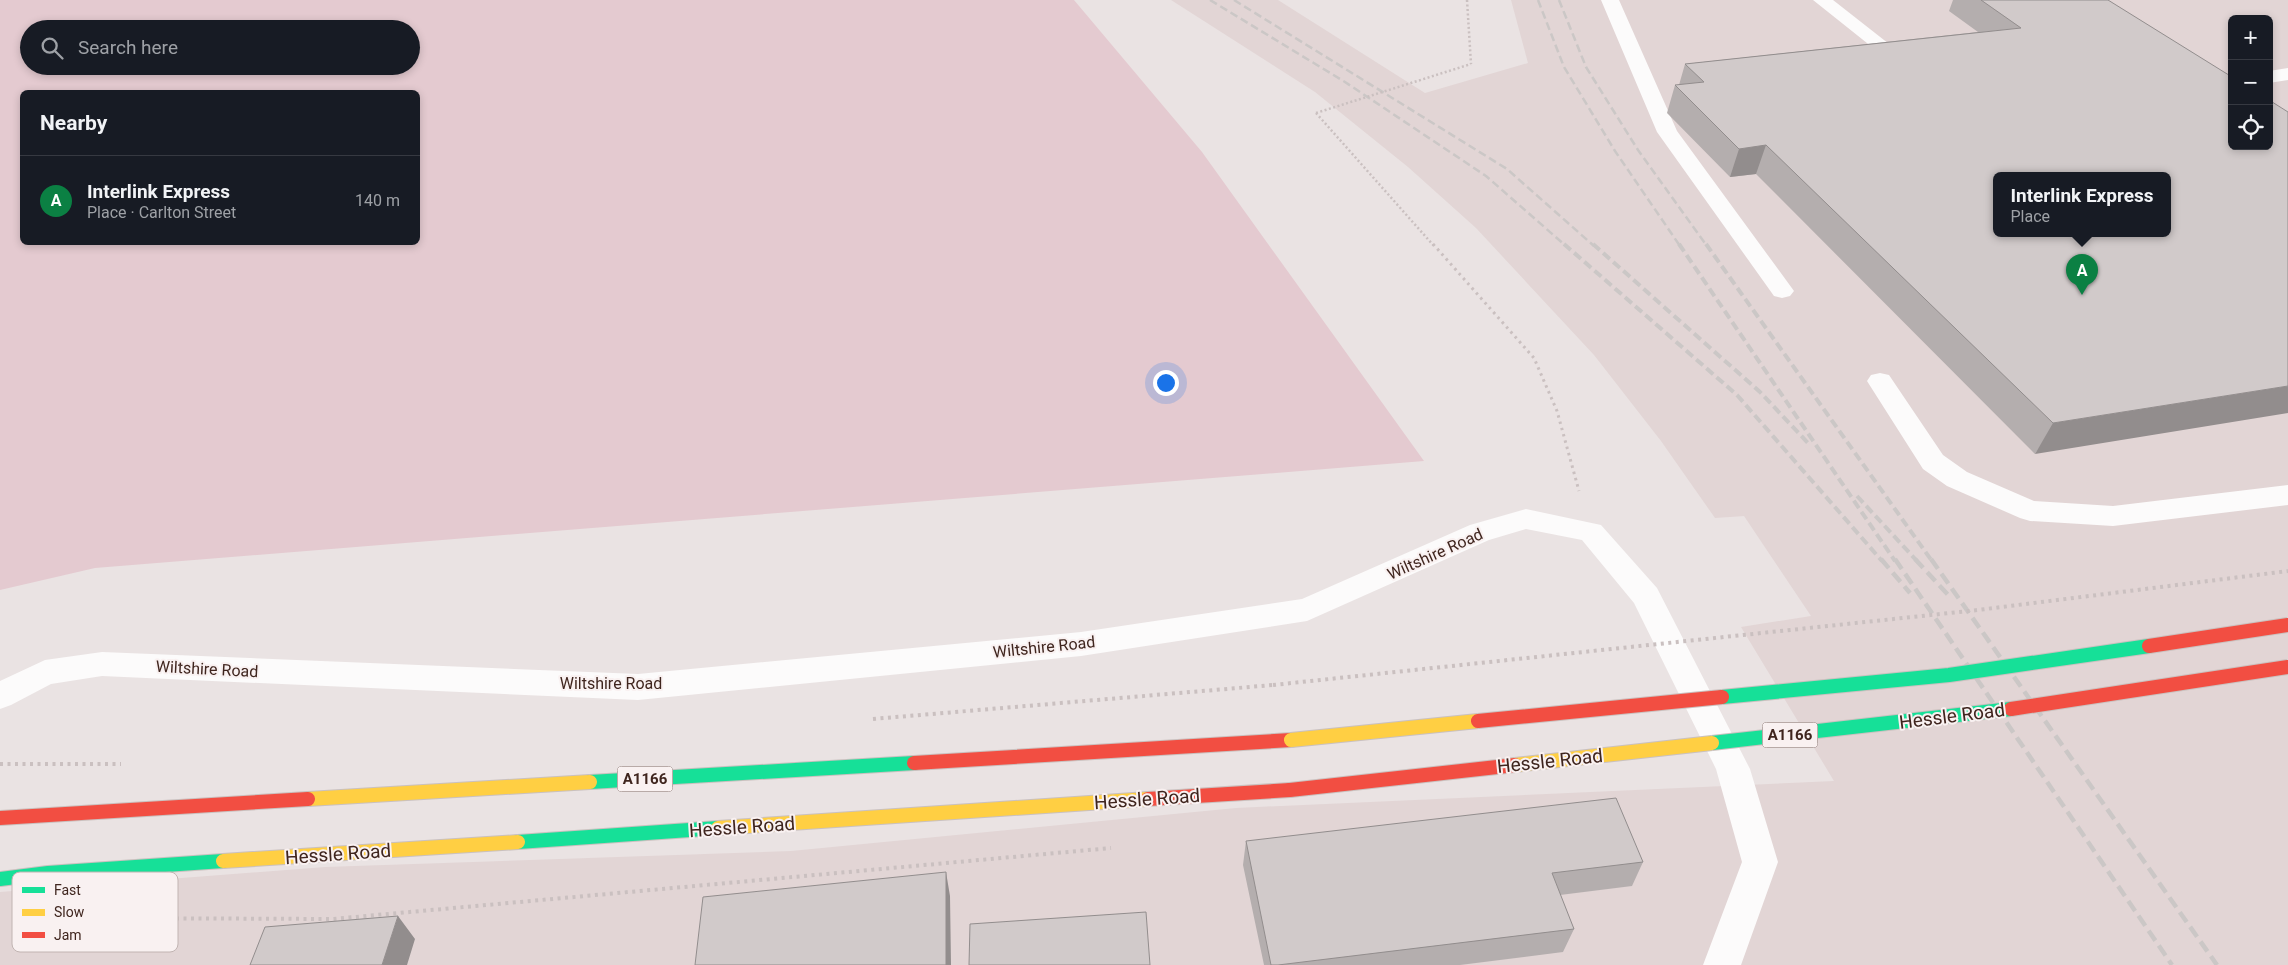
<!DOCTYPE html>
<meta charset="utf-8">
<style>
body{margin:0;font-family:Roboto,sans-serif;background:#242831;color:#f1f3f6}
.controls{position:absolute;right:15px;top:15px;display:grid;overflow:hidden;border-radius:8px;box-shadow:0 2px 8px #0003}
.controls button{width:45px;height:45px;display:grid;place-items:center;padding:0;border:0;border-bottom:1px solid #363941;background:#171b24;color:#f1f3f6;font:25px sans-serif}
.you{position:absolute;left:1165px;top:382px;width:18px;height:18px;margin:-12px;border:4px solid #fff;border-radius:50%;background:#1a73e8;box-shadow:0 0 0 8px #1a73e833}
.badge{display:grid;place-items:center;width:32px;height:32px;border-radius:50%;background:#0b8043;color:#fff;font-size:16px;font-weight:700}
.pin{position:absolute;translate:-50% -41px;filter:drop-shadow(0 1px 2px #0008)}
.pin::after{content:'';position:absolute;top:26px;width:18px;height:15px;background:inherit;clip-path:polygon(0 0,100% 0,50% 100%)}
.popup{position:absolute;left:1993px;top:172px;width:178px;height:65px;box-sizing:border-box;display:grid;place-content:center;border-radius:8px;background:#171b24;filter:drop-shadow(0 1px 4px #0005);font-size:16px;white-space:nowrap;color:#9ea1a6}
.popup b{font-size:19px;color:#f1f3f6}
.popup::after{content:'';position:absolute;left:50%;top:100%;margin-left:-10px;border:10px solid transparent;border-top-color:#171b24}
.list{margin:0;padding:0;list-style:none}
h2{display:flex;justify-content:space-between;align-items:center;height:65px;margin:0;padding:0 20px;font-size:21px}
h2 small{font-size:16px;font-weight:400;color:#9ea1a6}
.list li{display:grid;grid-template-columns:32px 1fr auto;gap:15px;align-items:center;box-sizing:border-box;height:90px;padding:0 20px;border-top:1px solid #363941}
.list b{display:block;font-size:19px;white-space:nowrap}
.list p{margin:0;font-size:16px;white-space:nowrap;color:#9ea1a6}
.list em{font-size:16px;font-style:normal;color:#9ea1a6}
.icon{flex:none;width:28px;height:28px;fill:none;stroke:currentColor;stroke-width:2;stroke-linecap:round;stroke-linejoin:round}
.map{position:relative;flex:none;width:2288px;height:965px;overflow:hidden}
.search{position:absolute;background:#171b24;box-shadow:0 2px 8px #0003;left:20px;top:20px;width:400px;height:55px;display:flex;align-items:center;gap:12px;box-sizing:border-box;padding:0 18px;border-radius:28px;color:#9ea1a6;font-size:19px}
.panel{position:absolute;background:#171b24;box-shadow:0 2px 8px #0003;left:20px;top:90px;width:400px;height:155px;border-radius:8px}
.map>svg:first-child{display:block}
.built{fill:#e2d5d5;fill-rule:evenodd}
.green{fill:#e4cad0;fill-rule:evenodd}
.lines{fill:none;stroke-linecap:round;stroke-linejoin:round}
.fast-casing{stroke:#cac1bf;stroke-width:16}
.slow-casing{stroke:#cac1bf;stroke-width:16}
.jam-casing{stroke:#cac1bf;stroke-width:16}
.path-far2{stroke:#cac0c0;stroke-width:2.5;stroke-dasharray:2 2.5;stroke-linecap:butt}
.path-far1{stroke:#cac0c0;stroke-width:3;stroke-dasharray:2.5 4;stroke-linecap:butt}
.path{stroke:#cac0c0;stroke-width:4;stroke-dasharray:3 4.5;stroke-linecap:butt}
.lane{fill:#fcfbfb;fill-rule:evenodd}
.street{fill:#fcfbfb;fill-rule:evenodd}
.fast{stroke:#16e098;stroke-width:14}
.slow{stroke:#ffcf43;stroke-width:14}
.jam{stroke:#f24e42;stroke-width:14}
.rail-far2{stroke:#cbc7c6;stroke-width:2.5;stroke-dasharray:8 4;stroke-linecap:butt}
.rail-far1{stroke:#cbc7c6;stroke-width:4;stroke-dasharray:9 4.5;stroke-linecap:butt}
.rail{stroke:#cbc7c6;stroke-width:4.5;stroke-dasharray:12 6;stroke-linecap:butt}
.fast-bridge-casing{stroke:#cac1bf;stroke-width:16;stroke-linecap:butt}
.slow-bridge-casing{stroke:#cac1bf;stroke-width:16;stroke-linecap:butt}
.jam-bridge-casing{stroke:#cac1bf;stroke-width:16;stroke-linecap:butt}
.path-bridge-far1{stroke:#cac0c0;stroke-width:2.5;stroke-dasharray:2 2.5;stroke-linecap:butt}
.path-bridge{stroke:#cac0c0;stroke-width:4;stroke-dasharray:3 4.5;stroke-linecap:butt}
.fast-bridge{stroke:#16e098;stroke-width:14}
.slow-bridge{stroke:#ffcf43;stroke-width:14}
.jam-bridge{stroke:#f24e42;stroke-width:14}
.wall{fill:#b4aeae}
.shaded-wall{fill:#928d8d}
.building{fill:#d1caca;stroke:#928d8d;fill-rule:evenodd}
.labels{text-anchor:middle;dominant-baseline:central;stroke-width:4;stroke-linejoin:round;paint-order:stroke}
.shield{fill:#f9f1f1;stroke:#77625d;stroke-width:1}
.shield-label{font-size:15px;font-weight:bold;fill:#3f251e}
.street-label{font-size:16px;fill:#3f251e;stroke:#f9f1f1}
.near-street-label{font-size:19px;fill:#3f251e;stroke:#f9f1f1}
.key{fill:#f9f1f1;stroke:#c1b4b2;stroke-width:1}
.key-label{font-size:14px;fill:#3f251e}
</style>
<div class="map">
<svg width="2288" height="965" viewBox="0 0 2288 965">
<rect width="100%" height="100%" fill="#eae3e3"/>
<!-- built -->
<path class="built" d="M1171 0H1278L1425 93 1528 63 1511 0H2288V965H0V892L325 867 791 851 1236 808 1834 781 1741 627 1811 616 1744 516 1715 518 1661 441 1594 355 1476 228 1408 167 1315 92ZM2232 19H2269V146H2232ZM1997 176H2167V234H1997Z"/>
<!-- green -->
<path class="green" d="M0 0H1074L1202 152 1424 461 95 568 0 590ZM29 29H411V66H29ZM22 92H418V242H22Z"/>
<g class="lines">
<defs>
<path id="fast" d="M590 782 914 763
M518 842 718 828
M0 879 48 873 223 861"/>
<path id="slow" d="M308 799 590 782
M718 828 1148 799
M223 861 518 842"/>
<path id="jam" d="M914 763 1291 740
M1148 799 1290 790
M0 818 308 799"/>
</defs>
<!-- fast casing -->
<use href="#fast" class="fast-casing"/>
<!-- slow casing -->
<use href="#slow" class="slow-casing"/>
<!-- jam casing -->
<use href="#jam" class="jam-casing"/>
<!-- path-far2 -->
<path class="path-far2" d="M1467 0 1471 64
M1316 113 1434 246"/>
<!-- path-far1 -->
<path class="path-far1" d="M1433 244 1534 358 1557 411 1579 491"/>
<!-- path -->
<path class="path" d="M873 719 1273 685
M0 764H121
M86 918 333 919 1111 848"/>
<!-- lane -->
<path class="lane" d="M1601 0H1619L1677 131 1794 291 1790 296 1782 298 1774 296 1657 132Z
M1813 0H1833L1898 51 1896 55 1889 57 1882 55Z
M1880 373 1889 375 1943 455 1967 472 2034 501 2113 506 2288 485V505L2113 526 2030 521 2020 518 1947 486 1923 469 1867 381 1871 375Z"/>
<!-- street -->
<path class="street" d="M2288 68V80L2269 83V71Z
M1526 509 1601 525 1657 588 1750 769 1778 862 1741 965H1703L1742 862 1716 769 1634 603 1582 540 1526 529 1489 540 1307 621 1081 656 638 700 102 676 51 684 11 705 0 709V681L45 660 102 652 638 674 1081 632 1302 599 1470 525Z"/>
<!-- fast -->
<use href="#fast" class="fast"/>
<!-- slow -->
<use href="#slow" class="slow"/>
<!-- jam -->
<use href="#jam" class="jam"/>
<!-- rail-far2 -->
<path class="rail-far2" d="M1210 0 1345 82 1486 176 1566 246
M1234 0 1507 169 1594 246
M1538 0 1564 67 1615 151 1680 246
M1559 0 1586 67 1638 150 1707 246"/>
<!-- rail-far1 -->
<path class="rail-far1" d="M1564 244 1737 395 1882 561
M1593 244 1760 392 1808 443
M1679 244 1895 561
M1706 244 1932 561
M1857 496 1917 561"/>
<!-- rail -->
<path class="rail" d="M1881 559 1910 593
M1895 559 2172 965
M1915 559 1950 597
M1931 559 2217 965"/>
<defs>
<path id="fast-bridge" d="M1722 697 1949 675 2149 646
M1712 743 2011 709"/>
<path id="slow-bridge" d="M1291 740 1478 721
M1515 765 1712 743"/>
<path id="jam-bridge" d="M2149 646 2288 625
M2011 709 2288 667
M1478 721 1722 697
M1290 790 1515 765"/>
</defs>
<!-- fast-bridge casing -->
<use href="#fast-bridge" class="fast-bridge-casing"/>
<!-- slow-bridge casing -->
<use href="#slow-bridge" class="slow-bridge-casing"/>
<!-- jam-bridge casing -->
<use href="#jam-bridge" class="jam-bridge-casing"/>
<!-- path-bridge-far1 -->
<path class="path-bridge-far1" d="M1316 113 1471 64"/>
<!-- path-bridge -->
<path class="path-bridge" d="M1273 685 1978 610 2288 571"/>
<!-- fast-bridge -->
<use href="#fast-bridge" class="fast-bridge"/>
<!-- slow-bridge -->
<use href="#slow-bridge" class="slow-bridge"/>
<!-- jam-bridge -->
<use href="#jam-bridge" class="jam-bridge"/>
</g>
<!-- wall -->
<path class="wall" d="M1953 0H2108L2232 146 2035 454 1756 174 1730 177 1667 113 1675 85H1679L1685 64 1978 32 1949 11Z
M1246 841 1643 862 1632 886 1560 895 1574 929 1563 952 1460 965H1264L1243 865Z"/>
<!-- shaded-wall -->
<path class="shaded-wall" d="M1766 145 1756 174 1730 177 1739 149Z
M2288 386V413L2035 454 2053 423Z
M946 872 950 896 951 965H946Z
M398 916 415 939 407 965H382Z"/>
<!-- building -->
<path class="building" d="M1981 0H2108L2232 77V146H2269V100L2288 112V386L2053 423 1766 145 1739 149 1675 85 1704 82 1685 64 2021 28ZM1997 176H2167V234H1997Z
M1616 798 1643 862 1552 873 1574 929 1278 965H1271L1246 841Z
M946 872V965H695L703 897Z
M1146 912 1150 965H969L970 924Z
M398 916 382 965H250L265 927Z"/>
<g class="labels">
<!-- shield labels -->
<g class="shield">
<rect x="1762.5" y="722.5" width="55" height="25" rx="4"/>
<rect x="617.5" y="766.5" width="55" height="25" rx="4"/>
</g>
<g class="shield-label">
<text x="1790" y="735">A1166</text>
<text x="645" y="779">A1166</text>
</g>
<!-- street labels -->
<g class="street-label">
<text transform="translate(1435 554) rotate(-24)">Wiltshire Road</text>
<text transform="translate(1044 647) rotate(-6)">Wiltshire Road</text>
<text transform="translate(207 669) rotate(3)">Wiltshire Road</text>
<text x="611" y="683">Wiltshire Road</text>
</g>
<!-- near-street labels -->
<g class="near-street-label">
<text transform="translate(1952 716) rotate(-7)">Hessle Road</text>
<text transform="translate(1550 761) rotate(-6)">Hessle Road</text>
<text transform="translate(1147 799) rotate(-4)">Hessle Road</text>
<text transform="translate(742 827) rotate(-4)">Hessle Road</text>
<text transform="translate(338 854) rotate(-4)">Hessle Road</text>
</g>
</g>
<!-- legend -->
<rect x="12" y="872" width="166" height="80" rx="8" class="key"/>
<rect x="22" y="887" width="23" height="6" fill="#16e098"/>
<rect x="22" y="909" width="23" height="7" fill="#ffcf43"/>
<rect x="22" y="932" width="23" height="6" fill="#f24e42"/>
<g class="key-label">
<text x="54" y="895">Fast</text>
<text x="54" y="917">Slow</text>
<text x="54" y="940">Jam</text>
</g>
</svg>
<div class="controls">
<button>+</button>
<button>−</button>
<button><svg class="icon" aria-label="locate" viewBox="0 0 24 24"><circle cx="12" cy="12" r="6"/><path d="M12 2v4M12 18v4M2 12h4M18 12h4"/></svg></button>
</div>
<div class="you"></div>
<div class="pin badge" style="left:2082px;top:295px">A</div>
<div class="popup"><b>Interlink Express</b>Place</div>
<div class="search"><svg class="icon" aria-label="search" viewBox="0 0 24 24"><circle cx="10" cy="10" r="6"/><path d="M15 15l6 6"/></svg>Search here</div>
<section class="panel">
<h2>Nearby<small></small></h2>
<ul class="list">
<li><span class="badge">A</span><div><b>Interlink Express</b><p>Place · Carlton Street</p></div><em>140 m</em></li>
</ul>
</section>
</div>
